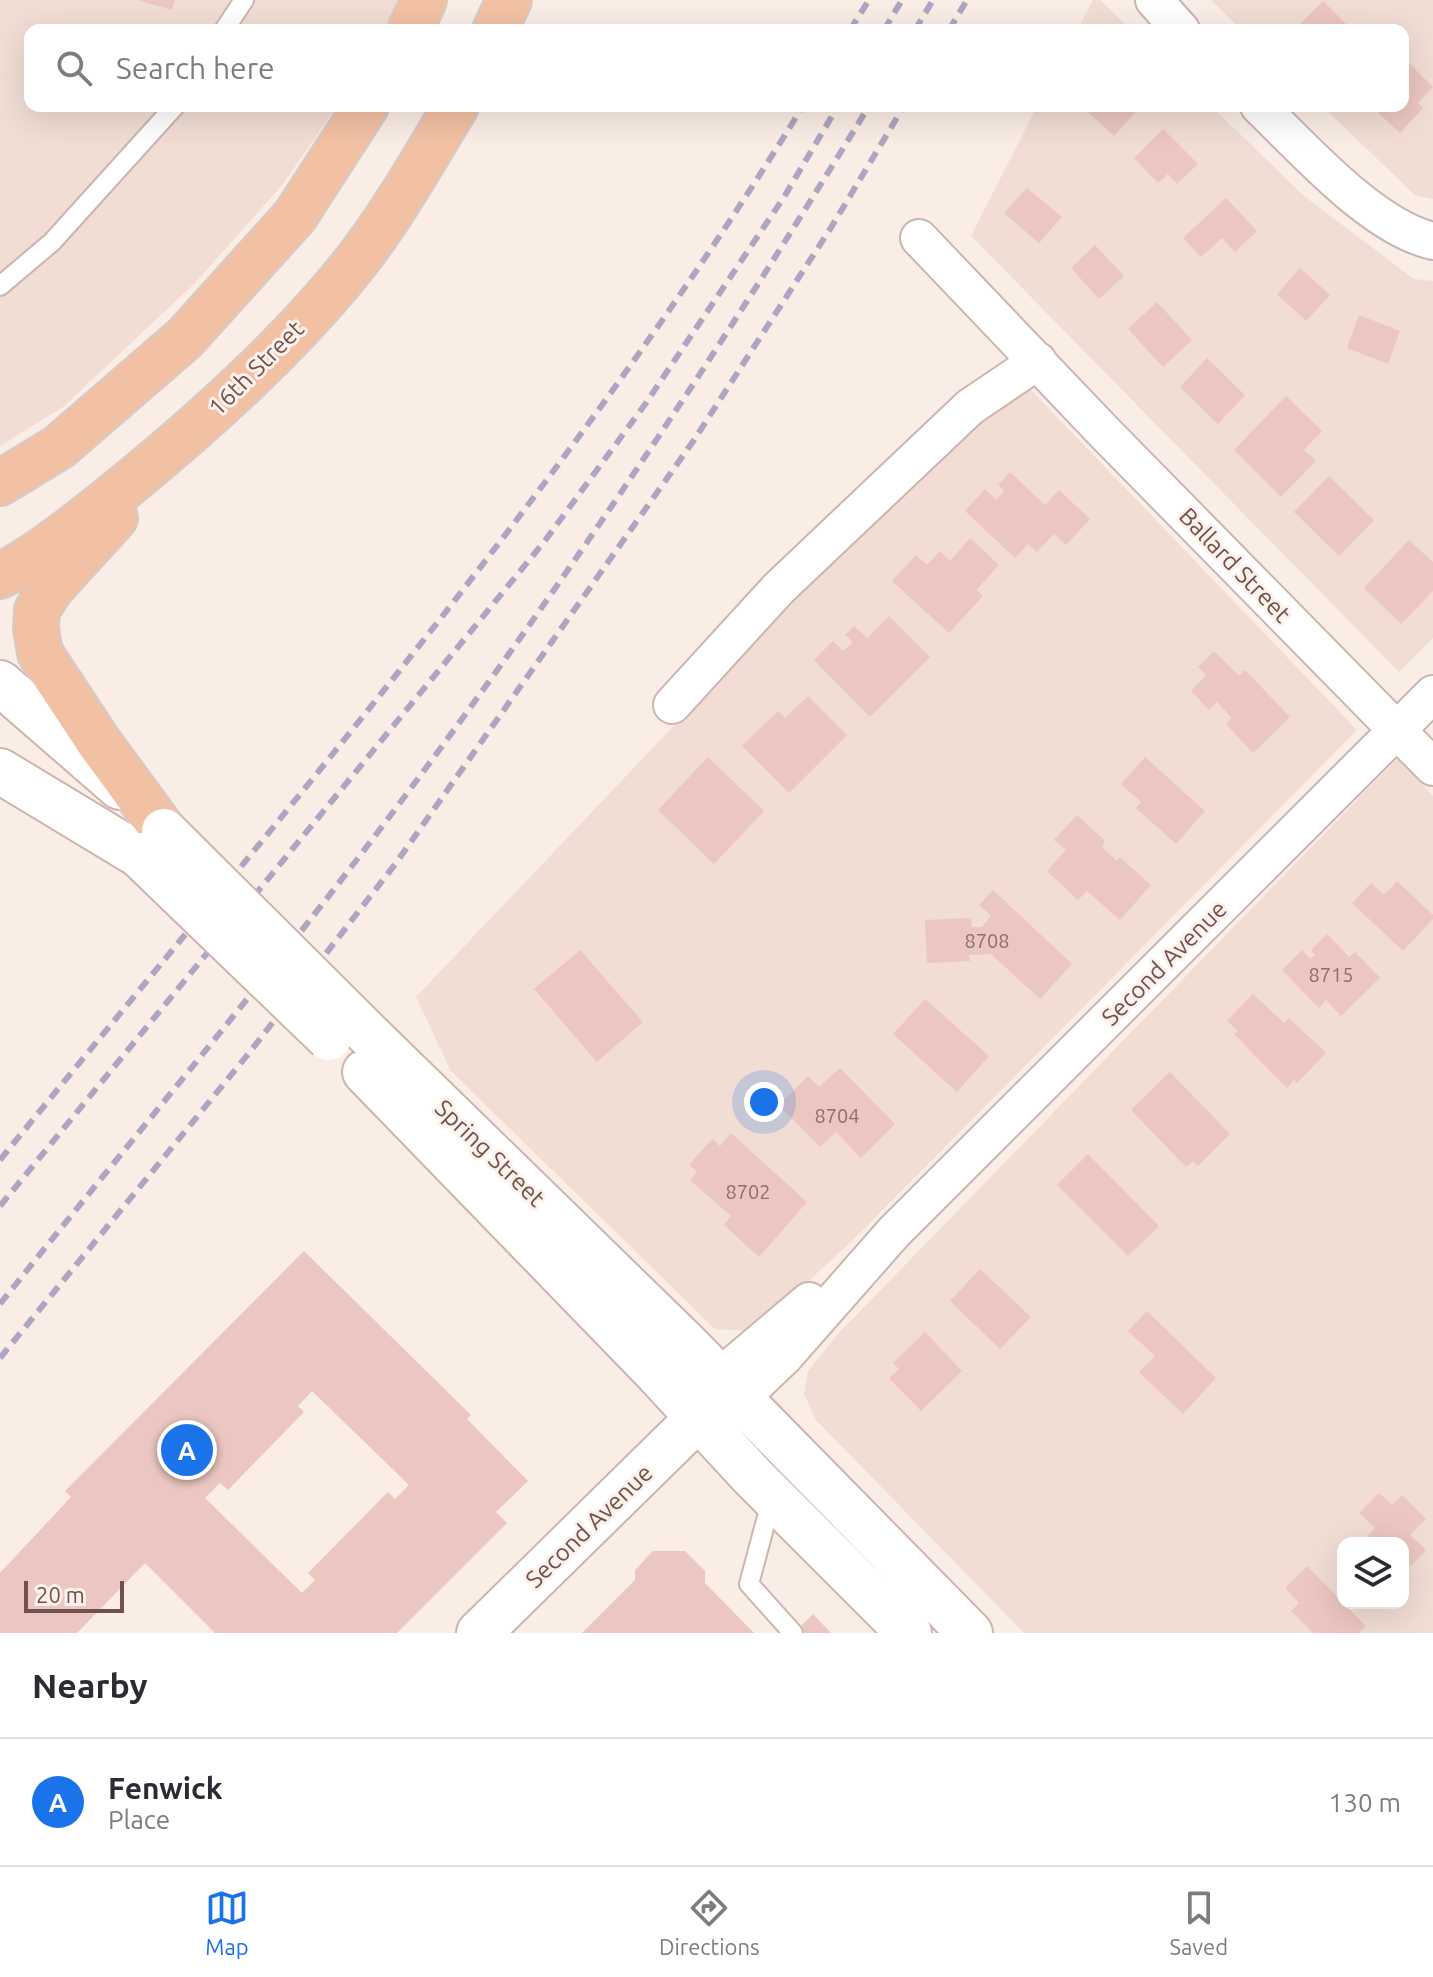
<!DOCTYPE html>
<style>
body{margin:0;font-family:Ubuntu,sans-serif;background:#f7f7f7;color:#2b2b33}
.controls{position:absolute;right:24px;bottom:24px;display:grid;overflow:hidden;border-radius:16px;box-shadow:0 8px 32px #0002}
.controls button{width:72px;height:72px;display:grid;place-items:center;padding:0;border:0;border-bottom:2px solid #e1e1e2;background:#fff;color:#2b2b33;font:40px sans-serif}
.scale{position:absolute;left:24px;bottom:20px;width:100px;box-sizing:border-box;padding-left:8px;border:4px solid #70514d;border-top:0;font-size:22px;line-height:28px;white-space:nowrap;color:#70514d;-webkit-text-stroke:6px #fdf1eb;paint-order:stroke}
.you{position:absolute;left:764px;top:1102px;width:28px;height:28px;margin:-20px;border:6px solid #fff;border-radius:50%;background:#1a73e8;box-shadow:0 0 0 12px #1a73e833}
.badge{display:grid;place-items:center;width:52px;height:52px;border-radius:50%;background:#1a73e8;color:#fff;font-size:26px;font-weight:700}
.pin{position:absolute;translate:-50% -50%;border:4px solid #fff;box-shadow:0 2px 8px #0006}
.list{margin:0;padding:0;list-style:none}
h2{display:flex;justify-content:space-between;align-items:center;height:104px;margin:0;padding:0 32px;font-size:34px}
h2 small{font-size:26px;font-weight:400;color:#7c7c81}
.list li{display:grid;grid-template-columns:52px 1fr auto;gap:24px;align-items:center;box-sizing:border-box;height:128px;padding:0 32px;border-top:2px solid #e1e1e2}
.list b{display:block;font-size:30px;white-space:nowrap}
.list p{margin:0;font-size:26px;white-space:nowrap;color:#7c7c81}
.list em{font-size:26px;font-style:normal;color:#7c7c81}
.icon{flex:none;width:44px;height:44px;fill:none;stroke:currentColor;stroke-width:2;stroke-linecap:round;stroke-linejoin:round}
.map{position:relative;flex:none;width:1433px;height:1633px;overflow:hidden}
.search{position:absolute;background:#fff;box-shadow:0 8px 32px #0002;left:24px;right:24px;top:24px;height:88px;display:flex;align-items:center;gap:20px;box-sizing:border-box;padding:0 28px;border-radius:16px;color:#7c7c81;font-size:30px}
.sheet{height:232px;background:#fff}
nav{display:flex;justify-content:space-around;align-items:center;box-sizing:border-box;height:112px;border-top:2px solid #e1e1e2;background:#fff;font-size:22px;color:#7c7c81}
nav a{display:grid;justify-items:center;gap:4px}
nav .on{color:#1a73e8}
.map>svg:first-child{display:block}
.residential{fill:#f1ddd4;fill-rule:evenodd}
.building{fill:#ecc6c0;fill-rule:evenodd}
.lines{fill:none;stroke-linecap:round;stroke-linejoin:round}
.service-casing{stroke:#ccb5b0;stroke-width:22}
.minor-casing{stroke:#ccb5b0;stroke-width:40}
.tertiary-casing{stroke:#ccb5b0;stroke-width:48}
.secondary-casing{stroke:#cfb3ad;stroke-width:48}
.primary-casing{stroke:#d4cbca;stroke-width:48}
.service{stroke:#fff;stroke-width:18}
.minor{stroke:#fff;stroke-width:36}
.tertiary{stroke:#fff;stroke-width:44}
.secondary{stroke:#fff;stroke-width:44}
.primary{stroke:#f2c1a4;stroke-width:44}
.rail{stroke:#ada5c2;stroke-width:6;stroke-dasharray:12 8;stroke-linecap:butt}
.secondary-bridge-casing{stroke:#cfb3ad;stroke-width:48;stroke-linecap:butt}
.secondary-bridge{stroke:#fff;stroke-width:44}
.labels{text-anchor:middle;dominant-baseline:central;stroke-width:6;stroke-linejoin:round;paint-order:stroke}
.number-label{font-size:20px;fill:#8f6e6a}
.street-label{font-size:24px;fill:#70514d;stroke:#fdf1eb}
</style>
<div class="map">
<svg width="1433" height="1633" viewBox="0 0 1433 1633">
<rect width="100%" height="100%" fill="#faede5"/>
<!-- residential -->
<path class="residential" d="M0 0H402L384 30H30V106H337L283 184 195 283 63 407 0 446Z
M1093 0H1100L1131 30H1077Z
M1211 0H1433V199L1416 196 1322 106H1403V30H1242Z
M1037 106H1211L1304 196 1414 279 1433 281V638L1399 672 971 236Z
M1012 370 1357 730 859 1234 755 1331 715 1329 451 1071 416 997Z
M1397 759 1433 796V1633H1024L816 1420 804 1394 808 1371 837 1335ZM1343 1543H1403V1603H1343Z"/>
<!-- building -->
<path class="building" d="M137 0H175L172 10Z
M1323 1 1346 24 1340 30H1294Z
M1403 57 1433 87 1418 103 1423 108 1400 133 1371 106H1403Z
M1081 106H1141L1114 136Z
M1163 129 1198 164 1177 184 1168 174 1158 183 1134 158Z
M1027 188 1062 217 1039 243 1004 213Z
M1226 198 1257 231 1235 252 1222 238 1201 257 1183 238Z
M1095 245 1124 276 1099 299 1071 268Z
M1300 268 1330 295 1306 321 1277 294Z
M1157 302 1192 340 1163 367 1128 329Z
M1359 315 1400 331 1388 364 1347 348Z
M1207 358 1245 395 1218 424 1180 387Z
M1286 396 1322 431 1304 450 1316 461 1281 497 1234 450Z
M1010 472 1045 505 1059 490 1090 519 1066 545 1054 534 1037 552 1028 544 1015 558 965 511 985 489 996 500 1004 491 998 485Z
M1329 476 1374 520 1339 556 1294 512Z
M970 538 999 565 976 590 983 596 949 633 892 581 916 555 927 565 940 551 950 561Z
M1409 540 1433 562V591L1401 624 1364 588Z
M889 616 930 657 870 717 814 660 833 641 843 651 853 642 845 635 854 626 867 638Z
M1214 651 1239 676 1245 670 1290 717 1253 753 1226 724 1232 718 1217 702 1209 710 1191 691 1206 675 1198 667Z
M808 696 847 735 789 793 742 746 778 711 785 718Z
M708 757 764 811 714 864 658 810Z
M1145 757 1205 811 1176 844 1136 808 1141 802 1121 784Z
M1077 815 1105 841 1102 847 1117 861 1120 857 1151 885 1120 920 1087 891 1078 900 1047 871 1066 850 1054 840Z
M1397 881 1433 915V919L1403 951 1352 903 1371 883 1384 895Z
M993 890 1072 964 1040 999 991 954 969 955 970 961 927 963 925 920 971 918 972 927H982L991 916 979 905Z
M1327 934 1349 957 1355 952 1380 978 1341 1016 1326 1000 1319 1008 1282 970 1302 950 1310 959 1315 955 1311 950Z
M580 950 643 1022 597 1062 534 989Z
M1253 994 1284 1023 1289 1018 1326 1053 1297 1083 1294 1080 1287 1088 1234 1034 1238 1031 1227 1021Z
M925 999 989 1056 957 1092 893 1034Z
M840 1068 895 1124 861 1158 836 1132 820 1147 779 1105 808 1076 819 1087Z
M1170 1072 1230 1134 1198 1166 1193 1161 1186 1167 1131 1110Z
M731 1133 807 1202 759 1257 724 1225 731 1216 690 1180 697 1172 689 1165 712 1139 720 1146Z
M1088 1154 1159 1226 1128 1256 1057 1185Z
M304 1251 471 1415 467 1419 528 1481 496 1512 507 1523 397 1633H215L145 1563 77 1633H0V1573L71 1497 65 1491ZM312 1391 409 1485 395 1499 388 1492 308 1573 315 1580 302 1593 205 1498 220 1483 228 1490 304 1412 298 1406Z
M980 1269 1031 1317 1000 1349 950 1301Z
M1147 1311 1216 1378 1183 1414 1139 1372 1155 1356 1128 1331Z
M925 1332 962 1371 921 1411 889 1378 899 1369 893 1363Z
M1379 1493 1392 1505 1402 1495 1426 1519 1410 1535 1426 1550 1411 1566 1403 1557V1543H1376L1368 1535 1375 1528 1359 1513Z
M653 1551H685L705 1571V1583L754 1633H582L635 1580V1570Z
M1307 1566 1366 1626 1359 1633H1313L1291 1611 1299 1603 1285 1588Z
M813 1614 831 1633H794Z"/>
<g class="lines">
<defs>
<path id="service" d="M224 30 244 0
M0 286 52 242 175 106
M772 1498 749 1584 793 1633"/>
<path id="minor" d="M1154 0 1181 30
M1259 106C1304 149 1372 227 1433 241
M919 238 1104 432 1433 767
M672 705 778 589 970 407 1038 361
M718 1378 809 1301
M739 1400 784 1357 894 1232 1433 694"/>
<path id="tertiary" d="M479 1633 698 1418 715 1384"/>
<path id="secondary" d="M0 683 120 787
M0 771 139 855
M371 1037 686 1344 970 1633
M365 1072 657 1373 752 1476 909 1633"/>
<path id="primary" d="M410 30 424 0
M495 30 509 0
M0 483 59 447 185 338 295 216 366 106
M115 518 52 587 37 610 36 629 40 653 98 741 164 831
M0 576C43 554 95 511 133 480 212 415 295 340 358 259 395 211 425 157 456 106"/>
</defs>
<!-- service casing -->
<use href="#service" class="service-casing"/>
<!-- minor casing -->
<use href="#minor" class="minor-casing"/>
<!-- tertiary casing -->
<use href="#tertiary" class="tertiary-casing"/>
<!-- secondary casing -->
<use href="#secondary" class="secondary-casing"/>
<!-- primary casing -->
<use href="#primary" class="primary-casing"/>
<!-- service -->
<use href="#service" class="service"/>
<!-- minor -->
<use href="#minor" class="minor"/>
<!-- tertiary -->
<use href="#tertiary" class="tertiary"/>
<!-- secondary -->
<use href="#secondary" class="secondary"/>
<!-- primary -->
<use href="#primary" class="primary"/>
<!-- rail -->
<path class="rail" d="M850 30 869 0
M884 30 902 0
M915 30 933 0
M949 30 967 0
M0 1160C279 817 571 483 803 106
M0 1206 544 542 646 403 784 197 838 106
M0 1304C122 1151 249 1001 368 845 548 609 714 360 869 106
M0 1358 249 1053 396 863 694 440 832 226 904 106"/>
<defs>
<path id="secondary-bridge" d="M164 831 371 1037
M139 855 329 1038"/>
</defs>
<!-- secondary-bridge casing -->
<use href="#secondary-bridge" class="secondary-bridge-casing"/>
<!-- secondary-bridge -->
<use href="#secondary-bridge" class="secondary-bridge"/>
</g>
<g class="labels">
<!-- number labels -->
<g class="number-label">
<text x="987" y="940">8708</text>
<text x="1331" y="974">8715</text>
<text x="837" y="1115">8704</text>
<text x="748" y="1191">8702</text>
</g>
<!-- street labels -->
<g class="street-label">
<text transform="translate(256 368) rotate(-45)">16th Street</text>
<text transform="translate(1235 565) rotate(46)">Ballard Street</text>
<text transform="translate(1164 963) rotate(-45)">Second Avenue</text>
<text transform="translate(490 1153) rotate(44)">Spring Street</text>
<text transform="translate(589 1526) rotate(-44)">Second Avenue</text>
</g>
</g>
</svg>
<div class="controls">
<button><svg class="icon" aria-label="layers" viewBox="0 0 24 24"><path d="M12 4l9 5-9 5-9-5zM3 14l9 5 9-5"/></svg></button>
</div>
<div class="scale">20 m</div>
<div class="you"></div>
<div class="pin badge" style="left:187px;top:1450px">A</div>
<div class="search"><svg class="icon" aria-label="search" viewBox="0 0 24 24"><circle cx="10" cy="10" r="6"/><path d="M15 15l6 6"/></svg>Search here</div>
</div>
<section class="sheet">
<h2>Nearby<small></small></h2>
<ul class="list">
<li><span class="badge">A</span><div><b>Fenwick</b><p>Place</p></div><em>130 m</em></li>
</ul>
</section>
<nav>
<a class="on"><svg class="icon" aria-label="map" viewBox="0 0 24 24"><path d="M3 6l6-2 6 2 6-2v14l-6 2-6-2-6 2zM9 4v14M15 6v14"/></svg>Map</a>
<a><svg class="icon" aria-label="directions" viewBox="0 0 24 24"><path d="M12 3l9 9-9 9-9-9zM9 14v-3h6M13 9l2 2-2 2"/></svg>Directions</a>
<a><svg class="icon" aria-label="saved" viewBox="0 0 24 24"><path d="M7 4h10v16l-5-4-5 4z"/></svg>Saved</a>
</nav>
